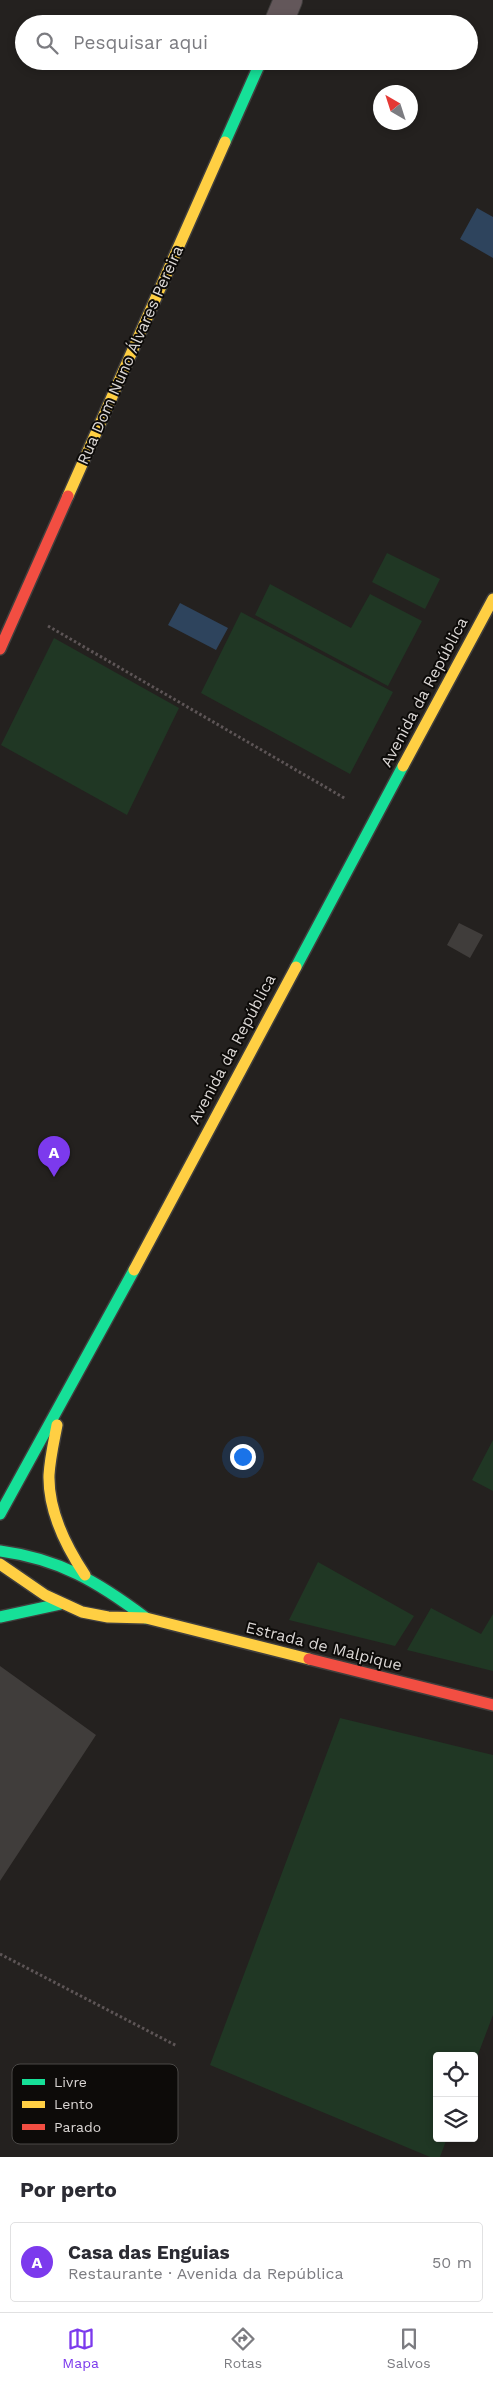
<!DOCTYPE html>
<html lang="pt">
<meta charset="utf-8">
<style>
body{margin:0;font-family:"Work Sans",sans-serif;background:#f7f7f7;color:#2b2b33}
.controls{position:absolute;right:15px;bottom:15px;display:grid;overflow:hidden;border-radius:5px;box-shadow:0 2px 8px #0003}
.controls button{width:45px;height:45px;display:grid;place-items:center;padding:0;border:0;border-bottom:1px solid #e1e1e2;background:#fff;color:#2b2b33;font:25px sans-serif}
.compass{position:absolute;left:373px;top:85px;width:45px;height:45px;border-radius:50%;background:#fff;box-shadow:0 2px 8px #0003;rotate:321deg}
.you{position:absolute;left:242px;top:1456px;width:18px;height:18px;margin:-12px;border:4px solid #fff;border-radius:50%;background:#1a73e8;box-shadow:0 0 0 8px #1a73e833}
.badge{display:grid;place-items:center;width:32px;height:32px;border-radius:50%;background:#7c3aed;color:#fff;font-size:16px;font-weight:700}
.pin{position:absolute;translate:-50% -41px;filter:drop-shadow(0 1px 2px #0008)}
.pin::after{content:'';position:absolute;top:26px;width:18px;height:15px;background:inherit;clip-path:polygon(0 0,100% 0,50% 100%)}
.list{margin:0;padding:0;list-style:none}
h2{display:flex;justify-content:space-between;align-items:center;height:65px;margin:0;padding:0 20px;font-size:21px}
h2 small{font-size:16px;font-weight:400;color:#7c7c81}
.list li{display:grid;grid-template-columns:32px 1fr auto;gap:15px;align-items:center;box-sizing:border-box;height:80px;margin:0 10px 10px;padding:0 10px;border:1px solid #e1e1e2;border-radius:5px}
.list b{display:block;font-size:19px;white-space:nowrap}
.list p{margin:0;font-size:16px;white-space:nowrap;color:#7c7c81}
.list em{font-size:16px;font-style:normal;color:#7c7c81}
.icon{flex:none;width:28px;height:28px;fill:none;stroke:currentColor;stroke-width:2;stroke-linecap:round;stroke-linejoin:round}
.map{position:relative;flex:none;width:493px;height:2157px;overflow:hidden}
.search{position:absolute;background:#fff;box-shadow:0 2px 8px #0003;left:15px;right:15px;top:15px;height:55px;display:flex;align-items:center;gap:12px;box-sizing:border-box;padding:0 18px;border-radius:28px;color:#7c7c81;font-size:19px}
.sheet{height:155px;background:#fff}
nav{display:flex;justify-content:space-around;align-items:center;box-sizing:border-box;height:70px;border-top:1px solid #e1e1e2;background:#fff;font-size:14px;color:#7c7c81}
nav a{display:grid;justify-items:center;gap:2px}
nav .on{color:#7c3aed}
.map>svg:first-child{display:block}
.green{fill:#203724}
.water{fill:#2e445d}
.building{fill:#403d3b}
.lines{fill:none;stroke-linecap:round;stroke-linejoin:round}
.street-casing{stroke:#403e3d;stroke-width:30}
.fast-casing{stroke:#403e3d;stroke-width:14}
.slow-casing{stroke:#403e3d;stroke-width:14}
.jam-casing{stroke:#403e3d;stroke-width:14}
.path{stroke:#5d5556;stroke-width:3;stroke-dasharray:2.5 2.5;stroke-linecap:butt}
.street{stroke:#63575a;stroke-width:28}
.fast{stroke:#16e098;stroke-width:11}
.slow{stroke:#ffcf43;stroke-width:11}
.jam{stroke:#f24e42;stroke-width:11}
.labels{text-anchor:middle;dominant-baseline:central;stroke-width:4;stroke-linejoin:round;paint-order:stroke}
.street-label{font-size:16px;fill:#dad6d4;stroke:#0d0b09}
.key{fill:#0d0b09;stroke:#4a4846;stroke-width:1}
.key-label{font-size:14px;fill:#dad6d4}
</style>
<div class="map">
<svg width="493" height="2157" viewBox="0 0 493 2157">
<rect width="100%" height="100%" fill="#24211f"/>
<!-- green -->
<path class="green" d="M387 553 440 579 425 609 372 582Z
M270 584 351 628 370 594 422 621 388 686 255 615Z
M241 612 393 692 350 774 201 693Z
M54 638 179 708 127 815 1 745Z
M493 1440V1491L472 1480Z
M318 1562 414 1616 395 1646 289 1620Z
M431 1608 481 1634 493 1614V1671L407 1650Z
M340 1718 493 1755V2015L474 2065V2056H437V2138H447L440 2157H430L210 2065Z"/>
<!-- water -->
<path class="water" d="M477 208 493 217V258L460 239Z
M180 603 228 628 216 650 168 625Z"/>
<!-- building -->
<path class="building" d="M459 923 483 935 470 958 447 945Z
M0 1666 96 1735 0 1881Z"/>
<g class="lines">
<defs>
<path id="street" d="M278 24 288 0"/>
<path id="fast" d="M225 142 261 61
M296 967 403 766
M0 1514 134 1270
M0 1551C60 1559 98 1582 146 1618
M0 1617 60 1604"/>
<path id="slow" d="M68 496 225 142
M403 766 493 599
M134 1270 296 967
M57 1425C54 1441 50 1458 49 1475 48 1511 65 1545 85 1575
M0 1564 45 1595 82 1612 108 1617 146 1618 309 1659"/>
<path id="jam" d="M0 649 68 496
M309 1659 493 1705"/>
</defs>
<!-- street casing -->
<use href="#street" class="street-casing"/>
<!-- fast casing -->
<use href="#fast" class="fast-casing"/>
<!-- slow casing -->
<use href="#slow" class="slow-casing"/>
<!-- jam casing -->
<use href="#jam" class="jam-casing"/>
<!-- path -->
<path class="path" d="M48 626 346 799
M0 1954 177 2046"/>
<!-- street -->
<use href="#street" class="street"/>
<!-- fast -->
<use href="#fast" class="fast"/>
<!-- slow -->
<use href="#slow" class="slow"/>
<!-- jam -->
<use href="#jam" class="jam"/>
</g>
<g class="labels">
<!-- street labels -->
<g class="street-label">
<text transform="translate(130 355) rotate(-66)">Rua Dom Nuno Álvares Pereira</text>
<text transform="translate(424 692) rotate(-62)">Avenida da República</text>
<text transform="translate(232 1049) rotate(-62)">Avenida da República</text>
<text transform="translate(324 1646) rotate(14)">Estrada de Malpique</text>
</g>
</g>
<!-- legend -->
<rect x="12" y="2064" width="166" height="80" rx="8" class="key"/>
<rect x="22" y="2079" width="23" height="6" fill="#16e098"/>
<rect x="22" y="2101" width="23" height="7" fill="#ffcf43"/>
<rect x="22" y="2124" width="23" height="6" fill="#f24e42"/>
<g class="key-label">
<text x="54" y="2087">Livre</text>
<text x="54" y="2109">Lento</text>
<text x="54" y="2132">Parado</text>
</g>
</svg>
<div class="controls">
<button><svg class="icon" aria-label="locate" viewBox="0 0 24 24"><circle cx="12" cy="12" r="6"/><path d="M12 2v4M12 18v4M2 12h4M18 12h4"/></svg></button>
<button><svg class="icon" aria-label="layers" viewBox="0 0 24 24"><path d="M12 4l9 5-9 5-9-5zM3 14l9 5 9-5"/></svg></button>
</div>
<svg class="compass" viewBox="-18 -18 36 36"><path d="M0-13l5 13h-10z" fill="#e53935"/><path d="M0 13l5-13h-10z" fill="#7c7c81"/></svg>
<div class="you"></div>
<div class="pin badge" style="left:54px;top:1177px">A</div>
<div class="search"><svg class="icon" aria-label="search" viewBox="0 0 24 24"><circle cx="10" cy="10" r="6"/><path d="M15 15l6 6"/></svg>Pesquisar aqui</div>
</div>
<section class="sheet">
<h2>Por perto<small></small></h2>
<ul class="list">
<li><span class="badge">A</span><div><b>Casa das Enguias</b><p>Restaurante · Avenida da República</p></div><em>50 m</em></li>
</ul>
</section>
<nav>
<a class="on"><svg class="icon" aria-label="map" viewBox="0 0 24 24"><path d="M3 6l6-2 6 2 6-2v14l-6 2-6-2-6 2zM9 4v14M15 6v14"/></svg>Mapa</a>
<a><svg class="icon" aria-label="directions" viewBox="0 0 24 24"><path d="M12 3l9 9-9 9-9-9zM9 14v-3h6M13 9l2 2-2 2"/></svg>Rotas</a>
<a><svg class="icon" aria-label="saved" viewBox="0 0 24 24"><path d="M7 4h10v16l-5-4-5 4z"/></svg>Salvos</a>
</nav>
